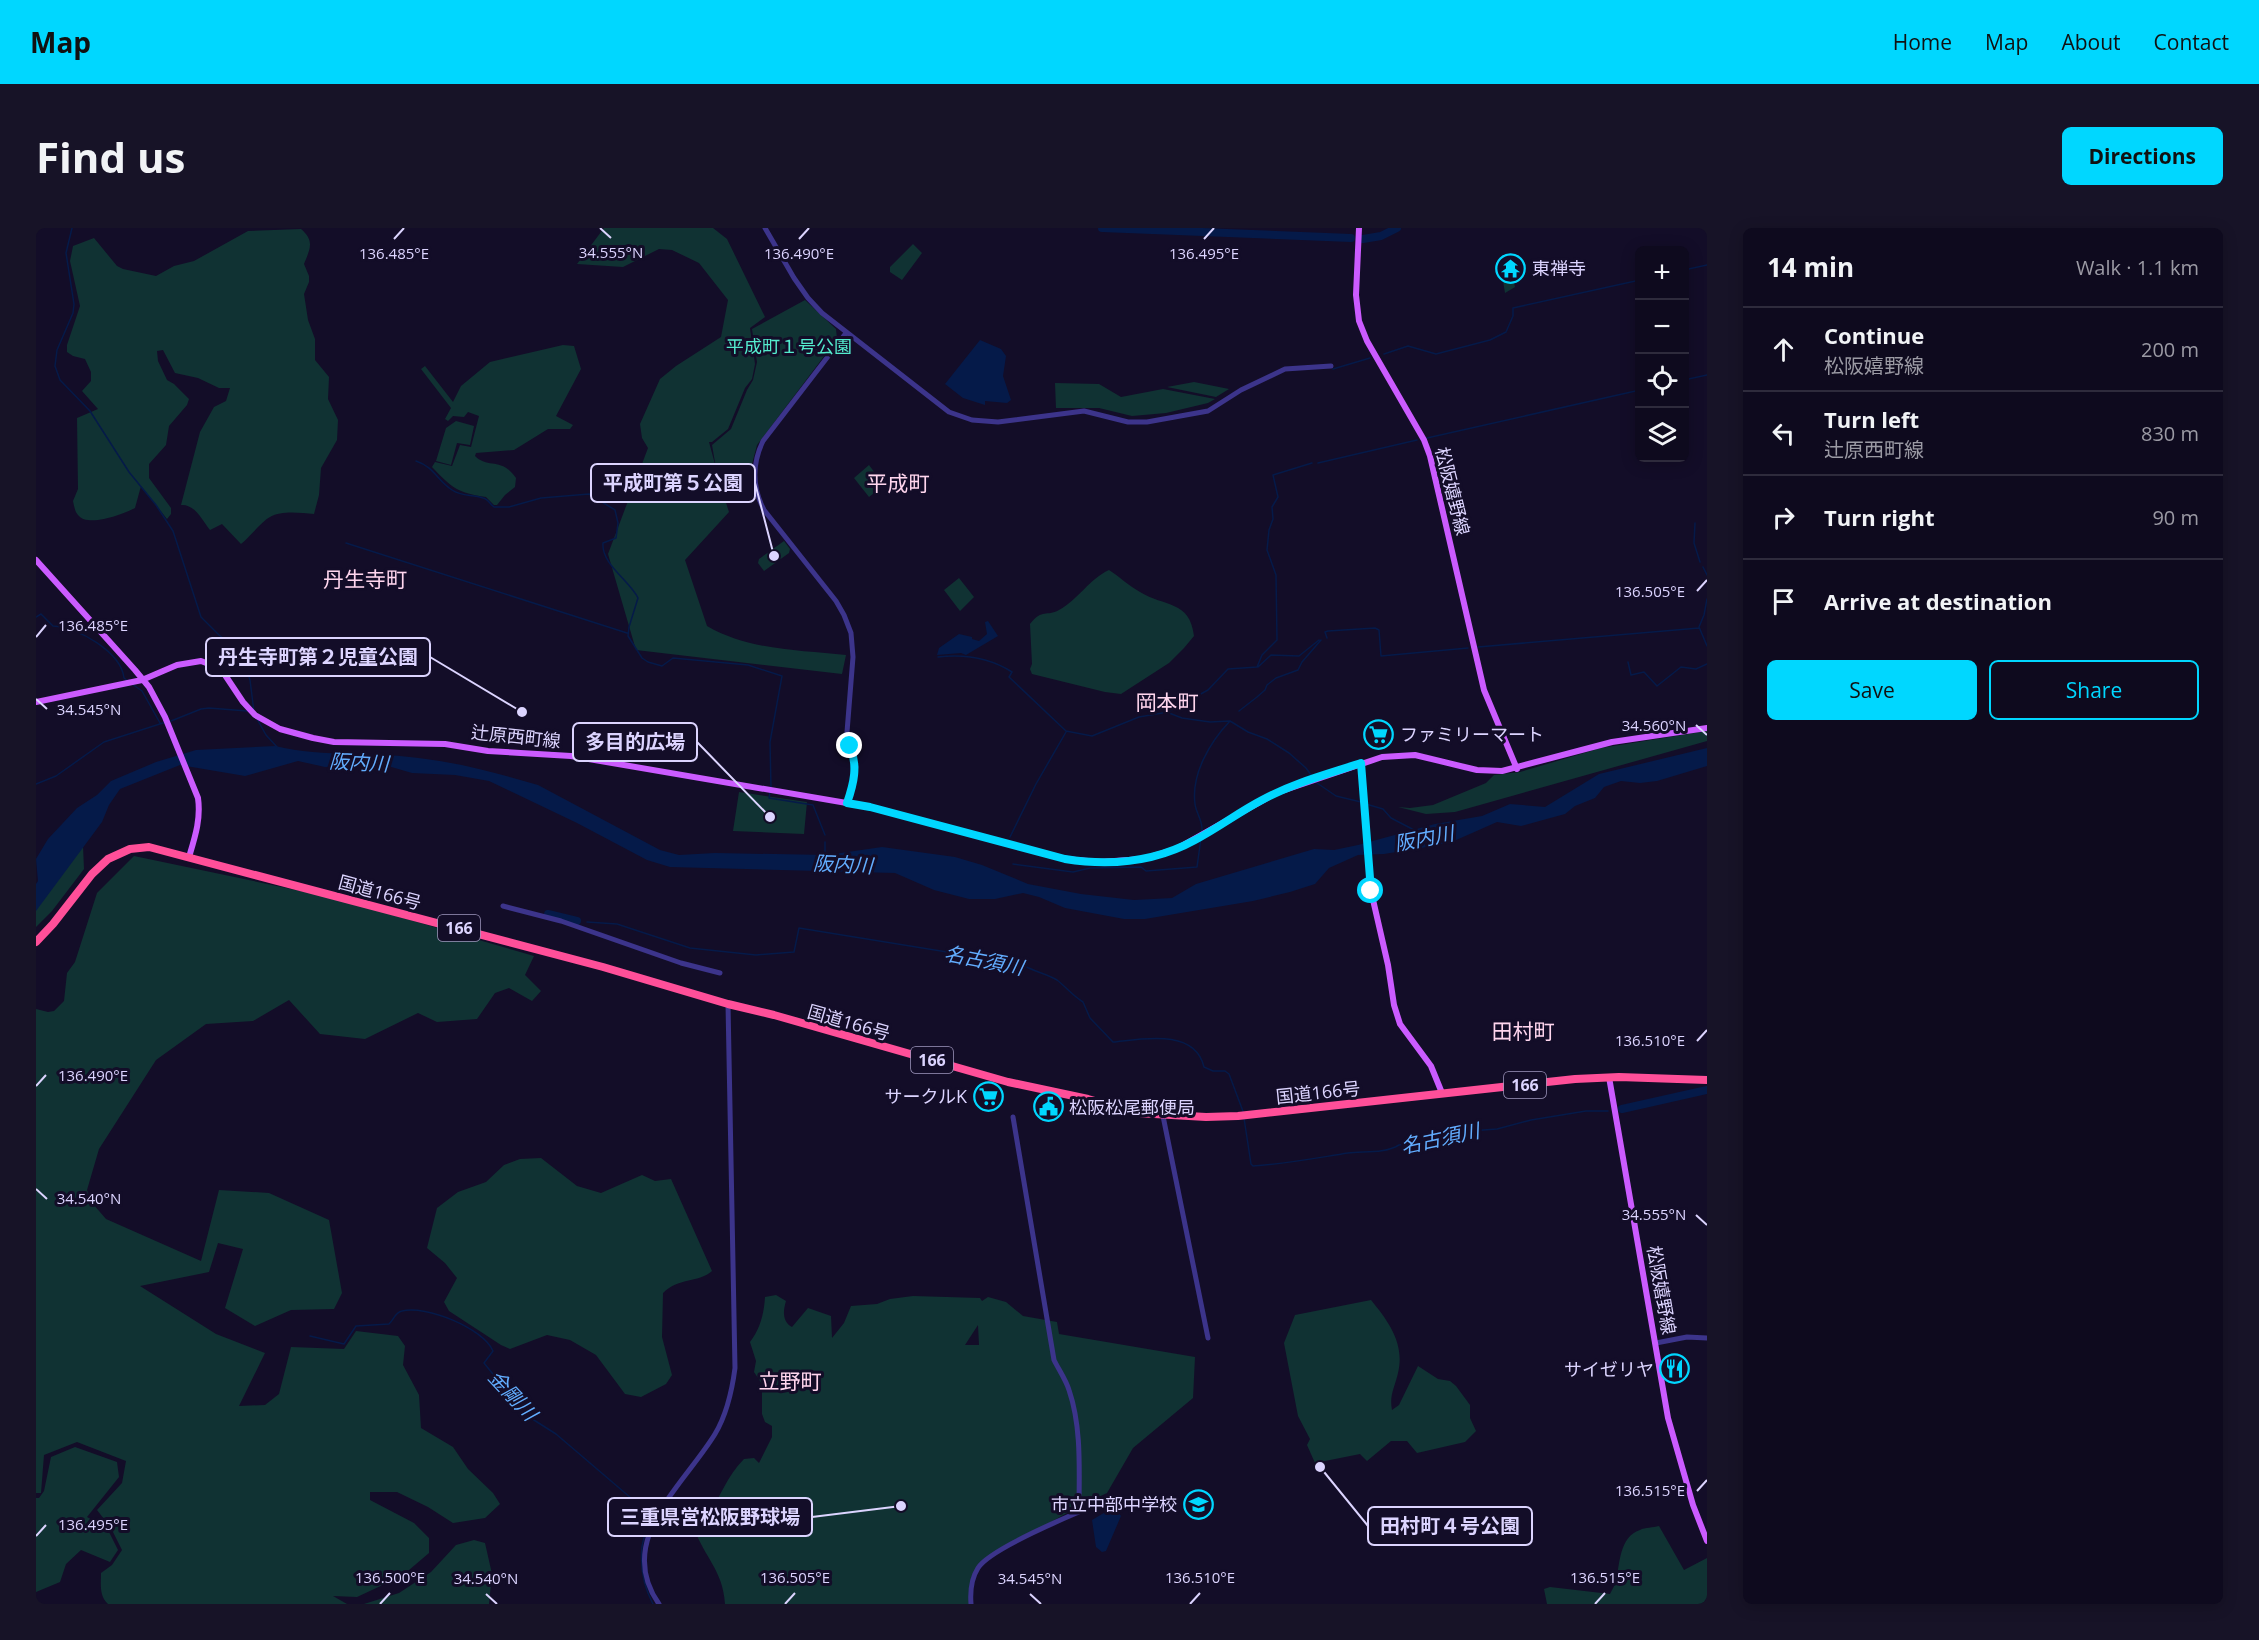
<!DOCTYPE html>
<meta charset="utf-8">
<style>
body{margin:0;font-family:"Open Sans","Noto Sans JP",sans-serif;background:#171327;color:#f1f3f6}
.controls{position:absolute;right:18px;top:18px;display:grid;overflow:hidden;border-radius:9px;box-shadow:0 3px 15px #0003}
.controls button{width:54px;height:54px;display:grid;place-items:center;padding:0;border:0;border-bottom:2px solid #2e2b3c;background:#0e0a1e;color:#f1f3f6;font:30px sans-serif}
.stop{position:absolute;width:18px;height:18px;margin:-14px;border:4px solid #00d7ff;border-radius:50%;background:#fff}
.stop.end{background:#00d7ff;border-color:#fff;box-shadow:0 2px 6px #0008}
.list{margin:0;padding:0;list-style:none}
h2{display:flex;justify-content:space-between;align-items:center;height:78px;margin:0;padding:0 24px;font-size:26px}
h2 small{font-size:20px;font-weight:400;color:#9b9aa4}
.list li{display:grid;grid-template-columns:39px 1fr auto;gap:18px;align-items:center;box-sizing:border-box;height:84px;padding:0 24px;border-top:2px solid #2e2b3c}
.list b{display:block;font-size:22px;white-space:nowrap}
.list p{margin:0;font-size:20px;white-space:nowrap;color:#9b9aa4}
.list em{font-size:20px;font-style:normal;color:#9b9aa4}
.actions{display:flex;gap:12px;padding:18px 24px}
.actions a{flex:1;padding:14px 0;border:2px solid #00d7ff;border-radius:9px;text-align:center;font-size:21px;color:#00d7ff}
.actions .main{background:#00d7ff;color:#111}
.icon{flex:none;width:33px;height:33px;fill:none;stroke:currentColor;stroke-width:2;stroke-linecap:round;stroke-linejoin:round}
.map{position:relative;flex:none;width:1671px;height:1376px;overflow:hidden;border-radius:9px}
header{display:flex;align-items:center;gap:36px;box-sizing:border-box;height:84px;padding:0 30px;background:#00d7ff;color:#111}
header strong{font-size:28px}
nav{display:flex;gap:33px;margin-inline-start:auto;font-size:21px}
.intro{display:flex;align-items:center;justify-content:space-between;box-sizing:border-box;height:144px;padding:0 36px}
h1{margin:0;font-size:42px}
.button{padding:15px 27px;border-radius:9px;background:#00d7ff;color:#111;font-size:21px;font-weight:700}
main{display:flex;gap:36px;padding:0 36px}
aside{flex:1;background:#0e0a1e;border-radius:9px;box-shadow:0 3px 15px #0003}
.map>svg:first-child{display:block}
.green{fill:#103233;fill-rule:evenodd}
.water{fill:#051a49}
.lines{fill:none;stroke-linecap:round;stroke-linejoin:round}
.stream{stroke:#051a49;stroke-width:1.5}
.river{stroke:#051a49;stroke-width:8}
.minor{stroke:#3c348b;stroke-width:5}
.major{stroke:#cb5bff;stroke-width:6}
.highway{stroke:#ff4f99;stroke-width:8}
.route{stroke:#00d7ff;stroke-width:8}
.ticks{fill:none;stroke:#dcd4ff;stroke-width:2}
.labels{text-anchor:middle;dominant-baseline:central;stroke-width:6;stroke-linejoin:round;paint-order:stroke}
.shield{fill:#130d28;stroke:#a098be;stroke-width:1.5}
.shield-label{font-size:16px;font-weight:bold;fill:#dcd4ff}
.poi-label{font-size:18px;fill:#dcd4ff;stroke:#130d28;text-anchor:start}
.park-label{font-size:18px;fill:#54ebce;stroke:#130d28}
.street-label{font-size:18px;fill:#dcd4ff;stroke:#130d28}
.water-label{font-size:20px;font-style:italic;fill:#62adff;stroke:#130d28}
.quarter-label{font-size:21px;fill:#ffd6ee;stroke:#130d28}
.ticks-label{font-size:15px;text-anchor:middle;fill:#dcd4ff;stroke:#130d28;stroke-width:6;stroke-linejoin:round;paint-order:stroke}
.leader{fill:none;stroke:#dcd4ff;stroke-width:2}
.callout-dot{fill:#dcd4ff;stroke:#130d28;stroke-width:2}
.callout{fill:#130d28;stroke:#dcd4ff;stroke-width:2}
.callout-label{font-size:20px;text-anchor:middle;font-weight:bold;fill:#dcd4ff}
</style>
<header>
<strong>Map</strong>
<nav><a>Home</a><a>Map</a><a>About</a><a>Contact</a></nav>
</header>
<div class="intro"><h1>Find us</h1><a class="button">Directions</a></div>
<main>
<div class="map">
<svg width="1671" height="1376" viewBox="0 0 1671 1376">
<rect width="100%" height="100%" fill="#130d28"/>
<!-- green -->
<path class="green" d="M568 0H677L691 11 729 89 714 100 719 136 716 151 709 160 692 201 676 214H673L680 240 676 217 695 201 711 162 717 152 721 134 716 101 769 72 800 101 801 111 721 217 712 251 683 253 693 284 649 332 671 398C712 422 763 422 810 427L806 446 600 422 572 326 612 220 606 210 604 196 624 151 640 138 685 109 692 72 663 35 636 22 623 21 587 39 541 36Z
M265 1C279 13 274 21 268 36L273 48V54L268 66 272 92 279 111V132L293 149 292 171 302 192 301 212 285 240 283 267 278 286C265 285 246 282 234 289 226 293 214 309 205 316L186 296 174 302C166 292 159 276 145 277L164 204 178 179 190 173 194 160H183L162 150 139 145 127 122 121 123 122 133 131 152 138 156 153 171 151 177 133 198 130 217 113 236V250L135 280V286L131 291 105 258 99 280C87 286 52 300 42 287 39 284 38 278 37 273L42 261 41 190 62 181 46 163 55 153V144L49 131 37 128 31 124V117L44 78 34 33 37 18 58 10 81 38 87 41 120 48 138 38 158 33 212 3Z
M877 16 886 25 866 52 854 44V39Z
M1476 46 1479 59 1469 65 1466 47Z
M527 117 538 118 545 141 520 188 537 197 534 201H512L478 222 440 225 439 228C452 241 466 229 480 250L479 259 469 267 461 277H458L450 269C422 265 416 260 396 239L399 234 416 238 424 217 435 219 443 188 432 184 428 189 417 188 412 193 409 191 415 180 385 141 389 138 417 174 425 158 454 134Z
M1158 154 1193 161 1180 169 1131 159Z
M1019 155 1063 156 1085 169 1127 161 1179 171 1172 175 1130 185 1096 188 1063 180H1020Z
M420 193 438 198 434 217 421 215 415 237 400 233 410 200Z
M833 237 848 257 833 269 818 250Z
M748 313 754 321 753 325 728 343 722 335 723 331Z
M1073 342C1084 349 1093 358 1104 364 1128 379 1154 372 1158 408L1148 420 1133 435 1085 466 1069 464 996 446 994 441 996 436 994 396C1007 380 1010 389 1023 382 1042 372 1053 351 1073 342Z
M923 350 938 369 924 383 908 362Z
M1671 503V513L1419 584 1390 586 1362 579 1374 580 1397 577 1450 555 1458 547 1484 544 1565 520Z
M703 564 771 574 768 606 697 603Z
M47 618 48 641 16 683 0 699V679Z
M98 628 298 670 498 728 489 747 505 763 496 773 473 760 459 765 441 791 401 794 382 785 329 811 284 806 253 772 217 793 170 796 120 832 63 921 51 962 57 976 70 991 165 1033 183 962 233 965 293 992 306 1065 298 1081 255 1082 219 1098 189 1080 207 1021 182 1015 173 1044 104 1058 180 1106 229 1125 203 1178 229 1177 243 1166 255 1119 308 1121 320 1103 362 1108 369 1118 367 1137 383 1167 385 1200 417 1219 432 1241 457 1265 464 1276 449 1290 417 1295 392 1279 361 1264H334V1272L378 1295 393 1310V1325L366 1348 321 1369 297 1368 311 1376H72C63 1368 65 1356 65 1345L76 1337 86 1322 75 1300 61 1282 86 1255 90 1233 41 1214 8 1227 5 1265H0V781L12 784 18 783 28 773 31 745 39 734 61 665Z
M505 930 541 958 565 965 606 947 619 953 635 951 676 1043C663 1055 643 1049 627 1065L626 1109 636 1147 630 1156 605 1169 589 1166 560 1127 534 1112 511 1107 474 1121 465 1117 413 1083 408 1074 421 1050 409 1035 391 1020 401 980 422 964 450 954 468 937 484 931Z
M740 1067 750 1073C747 1083 746 1093 756 1099L772 1080 795 1088 796 1110 808 1095 815 1078 841 1076 854 1071 877 1068 944 1070 946 1073 952 1069 970 1074 987 1088 1021 1094 1023 1106 1159 1129 1157 1170 1097 1220 1071 1265 1043 1278 952 1330C938 1344 936 1356 935 1376H689C687 1342 668 1329 658 1300L664 1293 676 1298 672 1289C684 1269 691 1248 708 1231L718 1230 723 1235 736 1209V1198L729 1194 726 1186V1156L718 1144 720 1133 714 1114C724 1101 728 1086 729 1069ZM942 1097 943 1117H929Z
M1335 1072C1353 1094 1369 1116 1362 1145 1359 1159 1353 1167 1356 1182L1363 1177 1382 1138 1402 1151 1414 1153 1420 1158 1434 1177V1190L1440 1203 1429 1214 1381 1225 1371 1213H1355L1331 1233 1324 1226 1279 1235 1271 1217 1274 1211 1262 1188 1248 1115 1259 1087Z
M39 1219 81 1234 83 1249 51 1289 71 1300 82 1322 74 1334 45 1322 30 1336 24 1354 0 1364V1270H3L8 1263 15 1229Z
M1623 1298 1648 1342 1671 1330V1376H1511L1508 1361 1514 1359 1574 1366C1576 1362 1579 1357 1580 1353 1584 1336 1583 1309 1604 1302 1609 1299 1617 1300 1623 1298Z
M438 1312 449 1315 456 1346 453 1376H328L363 1365 395 1344 420 1317Z"/>
<!-- water -->
<path class="water" d="M944 112 965 121 970 128 967 148 975 172 971 175 949 173V177L927 170 909 156Z
M952 393 962 408 930 427 925 425 901 427 903 420 923 406 936 409V411L943 413 951 406 949 394Z
M239 518C289 530 340 523 390 531 428 536 465 546 502 557L624 622 643 627 679 625 791 627 846 619 919 629 946 637 992 656 1045 666 1098 672 1136 670 1160 656 1278 621 1298 622 1322 617 1399 596 1446 588 1474 576 1509 579 1563 546 1671 520V538L1621 553 1604 555 1585 553 1568 559 1559 570 1539 578 1529 586 1485 598 1461 594 1418 613 1397 618 1348 626 1322 627 1293 640 1279 656 1254 664 1217 673 1109 691H1088L1029 680 1003 669 987 665 959 671H933L898 662 859 645 634 639 611 632 541 595 453 553 419 547 376 545 352 538 289 539 262 533 209 548 144 537 84 561 73 577 66 594 0 683V656L2 653 0 631 12 611 41 580 61 567 75 553 120 534 160 522Z
M1078 1279 1085 1288 1070 1323 1066 1324 1060 1319 1056 1292Z"/>
<g class="lines">
<!-- stream -->
<path class="stream" d="M36 0 30 25 38 76 37 85 21 122 19 138 24 152 54 183 93 244 120 277 137 303 165 389 183 407 204 423 214 452 218 484
M1648 42 1671 37
M1348 126 1372 118 1400 126 1454 112 1470 104 1477 88V80L1604 52
M1297 141 1334 130
M1648 152 1671 147
M1391 210 1604 162
M380 233C398 239 401 252 416 262 426 269 436 266 447 270 452 271 454 276 458 279H473L505 270 553 266 579 282 582 295 580 310 567 315C565 336 594 353 602 370L593 399 592 408 606 430 612 434 626 438 637 430 712 437 746 448 734 514 735 560
M1282 235 1381 212
M1659 295 1658 315 1664 334
M310 315 591 405
M1667 339 1671 347
M1671 371 1668 387 1663 399 1671 418
M0 389 5 386 17 398C42 399 85 424 88 450L92 453
M1291 410 1289 404 1292 403 1339 400 1343 402 1345 428 1432 420
M1442 419 1663 400
M902 429C928 426 954 430 976 444L973 449 1030 503 1056 508 1103 489 1132 484 1172 462 1192 441 1221 439 1226 427 1241 412 1240 347 1231 322 1233 302 1237 291 1236 279 1242 269 1237 247 1276 235
M1592 434 1595 447 1608 444 1621 458 1645 439 1660 441 1671 436
M1222 439 1235 427 1263 428 1283 412
M96 456 106 463 124 495
M1203 483 1221 469 1229 462 1231 457 1240 450 1262 442 1266 434 1285 412
M1133 485 1146 490 1174 494 1194 493 1212 504 1231 511 1253 525 1270 540 1278 551
M221 491 230 507 241 519
M135 493 165 481 173 480 211 483
M1281 555 1300 568 1325 574
M0 556 20 548 68 514 130 494
M734 564 733 570 777 577 789 607
M1330 576 1347 581 1355 590 1380 603
M1166 603C1167 593 1160 585 1159 576 1155 546 1174 514 1194 493
M974 609 1000 556 1030 504
M789 614V628
M977 636 1037 644 1054 640 1105 639 1110 643 1161 639 1165 610
M551 694 581 696 654 720 720 727 758 724 763 700 985 736C996 743 1011 746 1021 752 1030 759 1037 768 1047 774L1054 790 1077 814C1106 811 1159 800 1168 839L1177 843H1189L1193 846 1208 886
M1208 890 1215 936 1217 938C1249 936 1280 930 1312 925 1328 923 1348 926 1363 917L1434 903 1461 901 1495 892 1550 883H1572
M274 1108 308 1116 320 1098 353 1096C358 1092 359 1084 366 1083 390 1077 447 1100 457 1123L448 1135 490 1187 520 1206 609 1282C615 1294 608 1306 606 1319 604 1339 608 1359 617 1376"/>
<!-- river -->
<path class="river" d="M1066 0 1315 10
M1327 11 1345 8 1361 0
M512 686 541 693
M1586 881 1671 862"/>
<!-- minor -->
<path class="minor" d="M729 0 758 50 772 70 786 85 913 184 936 192 962 194 1048 183 1092 194H1111L1172 183 1205 162 1249 141 1295 138
M810 105 727 213C716 236 716 259 728 282L800 373 808 387 815 405 817 429 811 504 820 539 811 575
M467 678 525 693 645 735 684 745
M1127 888 1172 1110
M1620 1115 1651 1109 1671 1110
M623 1376C578 1312 648 1257 679 1206 691 1186 696 1163 699 1140L692 776
M935 1376C934 1363 935 1351 942 1340 953 1322 1022 1293 1043 1284 1043 1244 1046 1200 1033 1162 1030 1152 1023 1142 1018 1132L977 889"/>
<!-- major -->
<path class="major" d="M1323 0 1320 67 1323 93 1331 113 1388 212 1394 228 1448 462 1481 541
M0 332 99 442 113 459 129 489 162 570C165 591 159 609 153 629
M0 474 106 452 141 437 165 433 178 438 189 447 207 474 219 487 244 501 277 510 298 514 409 516 452 523 535 528 834 579 1029 631 1064 634 1107 631 1140 621 1240 565 1346 529 1379 527 1441 542 1466 543 1576 514 1671 500
M1325 535 1335 663 1352 737 1358 777 1364 796 1395 838 1406 865
M1573 849 1632 1190 1657 1277 1671 1313"/>
<!-- highway -->
<path class="highway" d="M0 714 17 696 56 646 72 631 94 621 113 619 567 739 692 776 738 787 972 854 1052 871 1101 885 1170 889 1202 888 1539 851 1583 849 1671 852"/>
</g>
<g class="lines">
<!-- route -->
<path class="route" d="M814 518C822 538 818 555 811 575L834 579 1029 631C1073 638 1119 634 1159 612 1182 600 1203 584 1226 572 1257 555 1292 546 1325 535L1335 663"/>
</g>
<!-- ticks -->
<path class="ticks" d="M564 0 575 10M358 11 368 0M763 11 773 0M1168 11 1178 0M1661 363 1671 352M0 409 10 397M0 471 11 481M1660 497 1671 507M1661 813 1671 802M0 858 10 847M0 961 11 971M1660 987 1671 997M1661 1263 1671 1252M0 1308 10 1297M450 1366 461 1376M994 1366 1005 1376M344 1376 354 1365M749 1376 759 1365M1154 1376 1164 1365M1559 1376 1569 1365"/>
<!-- icons -->
<defs>
<symbol id="temple-ring" viewBox="-11 -11 22 22"><circle r="9.5" fill="#130d28" stroke="#00d7ff" stroke-width="1.5"/><path d="M0-6L5-2H3V0L6.5 2.5H4V6H1.5V3h-3V6H-4V2.5H-6.5L-3 0V-2H-5Z" fill="#00d7ff"/></symbol>
<symbol id="supermarket-ring" viewBox="-11 -11 22 22"><circle r="9.5" fill="#130d28" stroke="#00d7ff" stroke-width="1.5"/><path d="M-6-5.5h2.5l.6 2H6L4.5 2H-2.5L-4.4-4H-6ZM-1.5 3.2a1.3 1.3 0 1 0 .1 0ZM3 3.2a1.3 1.3 0 1 0 .1 0Z" fill="#00d7ff"/></symbol>
<symbol id="civic-ring" viewBox="-11 -11 22 22"><circle r="9.5" fill="#130d28" stroke="#00d7ff" stroke-width="1.5"/><path d="M-.6-6.5H3V-4.5H.6V-3L4-1V1h2V6H-6V1h2V-1L-.6-3ZM-1.2 2.5V6h2.4V2.5Z" fill="#00d7ff"/></symbol>
<symbol id="restaurant-ring" viewBox="-11 -11 22 22"><circle r="9.5" fill="#130d28" stroke="#00d7ff" stroke-width="1.5"/><path d="M-5-6h1v4h1v-4h1v4h1v-4h1v5L-1.5 .5V6h-2V.5L-5-1ZM5-6V6H3V1.5H1.5Q1.5-4 5-6Z" fill="#00d7ff"/></symbol>
<symbol id="school-ring" viewBox="-11 -11 22 22"><circle r="9.5" fill="#130d28" stroke="#00d7ff" stroke-width="1.5"/><path d="M0-5L7-2L0 1L-7-2ZM-4 1L0 2.5L4 1V4Q0 6-4 4Z" fill="#00d7ff"/></symbol>
</defs>
<g fill-rule="evenodd">
<use href="#temple-ring" x="1458" y="24" width="33" height="33"/>
<use href="#supermarket-ring" x="1326" y="490" width="33" height="33"/>
<use href="#supermarket-ring" x="936" y="852" width="33" height="33"/>
<use href="#civic-ring" x="996" y="862" width="33" height="33"/>
<use href="#restaurant-ring" x="1622" y="1124" width="33" height="33"/>
<use href="#school-ring" x="1146" y="1260" width="33" height="33"/>
</g>
<g class="labels">
<!-- shield labels -->
<g class="shield">
<rect x="402" y="687" width="42" height="26" rx="4.5"/>
<rect x="875" y="819" width="42" height="26" rx="4.5"/>
<rect x="1468" y="844" width="42" height="26" rx="4.5"/>
</g>
<g class="shield-label">
<text x="423" y="700">166</text>
<text x="896" y="832">166</text>
<text x="1489" y="857">166</text>
</g>
<!-- poi labels -->
<g class="poi-label">
<text x="1496" y="40">東禅寺</text>
<text x="1364" y="506">ファミリーマート</text>
<text x="931" y="868" text-anchor="end">サークルK</text>
<text x="1033" y="879">松阪松尾郵便局</text>
<text x="1618" y="1141" text-anchor="end">サイゼリヤ</text>
<text x="1141" y="1276" text-anchor="end">市立中部中学校</text>
</g>
<!-- park labels -->
<g class="park-label">
<text x="753" y="118">平成町１号公園</text>
</g>
<!-- street labels -->
<g class="street-label">
<text transform="translate(1417 263) rotate(76)">松阪嬉野線</text>
<text transform="translate(480 508) rotate(6)">辻原西町線</text>
<text transform="translate(344 664) rotate(15)">国道166号</text>
<text transform="translate(813 794) rotate(16)">国道166号</text>
<text transform="translate(1282 864) rotate(-6)">国道166号</text>
<text transform="translate(1626 1062) rotate(80)">松阪嬉野線</text>
</g>
<!-- water labels -->
<g class="water-label">
<text transform="translate(323 534) rotate(3)">阪内川</text>
<text transform="translate(1388 610) rotate(-11)">阪内川</text>
<text transform="translate(807 636) rotate(3)">阪内川</text>
<text transform="translate(948 732) rotate(11)">名古須川</text>
<text transform="translate(1404 910) rotate(-12)">名古須川</text>
<text transform="translate(477 1167) rotate(47)">金剛川</text>
</g>
<!-- quarter labels -->
<g class="quarter-label">
<text x="862" y="255">平成町</text>
<text x="329" y="351">丹生寺町</text>
<text x="1131" y="474">岡本町</text>
<text x="1487" y="803">田村町</text>
<text x="754" y="1153">立野町</text>
</g>
</g>
<g class="ticks-label">
<text x="575" y="30">34.555°N</text>
<text x="358" y="31">136.485°E</text>
<text x="1168" y="31">136.495°E</text>
<text x="763" y="31">136.490°E</text>
<text x="1614" y="369">136.505°E</text>
<text x="57" y="403">136.485°E</text>
<text x="53" y="487">34.545°N</text>
<text x="1618" y="503">34.560°N</text>
<text x="1614" y="818">136.510°E</text>
<text x="57" y="853">136.490°E</text>
<text x="53" y="976">34.540°N</text>
<text x="1618" y="992">34.555°N</text>
<text x="1614" y="1268">136.515°E</text>
<text x="57" y="1302">136.495°E</text>
<text x="354" y="1355">136.500°E</text>
<text x="759" y="1355">136.505°E</text>
<text x="1164" y="1355">136.510°E</text>
<text x="1569" y="1355">136.515°E</text>
<text x="450" y="1356">34.540°N</text>
<text x="994" y="1356">34.545°N</text>
</g>
<!-- callouts -->
<path class="leader" d="M738 328L719 255M486 484L394 429M734 589L661 514M865 1278L776 1289M1284 1239L1332 1298"/>
<g class="callout-dot">
<circle cx="738" cy="328" r="6"/>
<circle cx="486" cy="484" r="6"/>
<circle cx="734" cy="589" r="6"/>
<circle cx="865" cy="1278" r="6"/>
<circle cx="1284" cy="1239" r="6"/>
</g>
<g class="callout">
<rect x="555" y="236" width="164" height="38" rx="6"/>
<rect x="170" y="410" width="224" height="38" rx="6"/>
<rect x="537" y="495" width="124" height="38" rx="6"/>
<rect x="572" y="1270" width="204" height="38" rx="6"/>
<rect x="1332" y="1279" width="164" height="38" rx="6"/>
</g>
<g class="callout-label">
<text x="637" y="262">平成町第５公園</text>
<text x="282" y="436">丹生寺町第２児童公園</text>
<text x="599" y="521">多目的広場</text>
<text x="674" y="1296">三重県営松阪野球場</text>
<text x="1414" y="1305">田村町４号公園</text>
</g>
</svg>
<div class="controls">
<button>+</button>
<button>−</button>
<button><svg class="icon" aria-label="locate" viewBox="0 0 24 24"><circle cx="12" cy="12" r="6"/><path d="M12 2v4M12 18v4M2 12h4M18 12h4"/></svg></button>
<button><svg class="icon" aria-label="layers" viewBox="0 0 24 24"><path d="M12 4l9 5-9 5-9-5zM3 14l9 5 9-5"/></svg></button>
</div>
<div class="stop" style="left:1335px;top:663px"></div>
<div class="stop end" style="left:814px;top:518px"></div>
</div>
<aside>
<h2>14 min<small>Walk · 1.1 km</small></h2>
<ul class="list">
<li><svg class="icon" aria-label="ahead" viewBox="0 0 24 24"><path d="M12 20V5M6 11l6-6 6 6"/></svg><div><b>Continue</b><p>松阪嬉野線</p></div><em>200 m</em></li>
<li><svg class="icon" aria-label="left" viewBox="0 0 24 24"><path d="M17 20v-9H6M10 6l-5 5 5 5"/></svg><div><b>Turn left</b><p>辻原西町線</p></div><em>830 m</em></li>
<li><svg class="icon" aria-label="right" viewBox="0 0 24 24"><path d="M7 20v-9h11M14 6l5 5-5 5"/></svg><div><b>Turn right</b></div><em>90 m</em></li>
<li><svg class="icon" aria-label="arrive" viewBox="0 0 24 24"><path d="M6 21V4h12l-3 4 3 4H6"/></svg><div><b>Arrive at destination</b></div></li>
</ul>
<div class="actions"><a class="main">Save</a><a>Share</a></div>
</aside>
</main>
